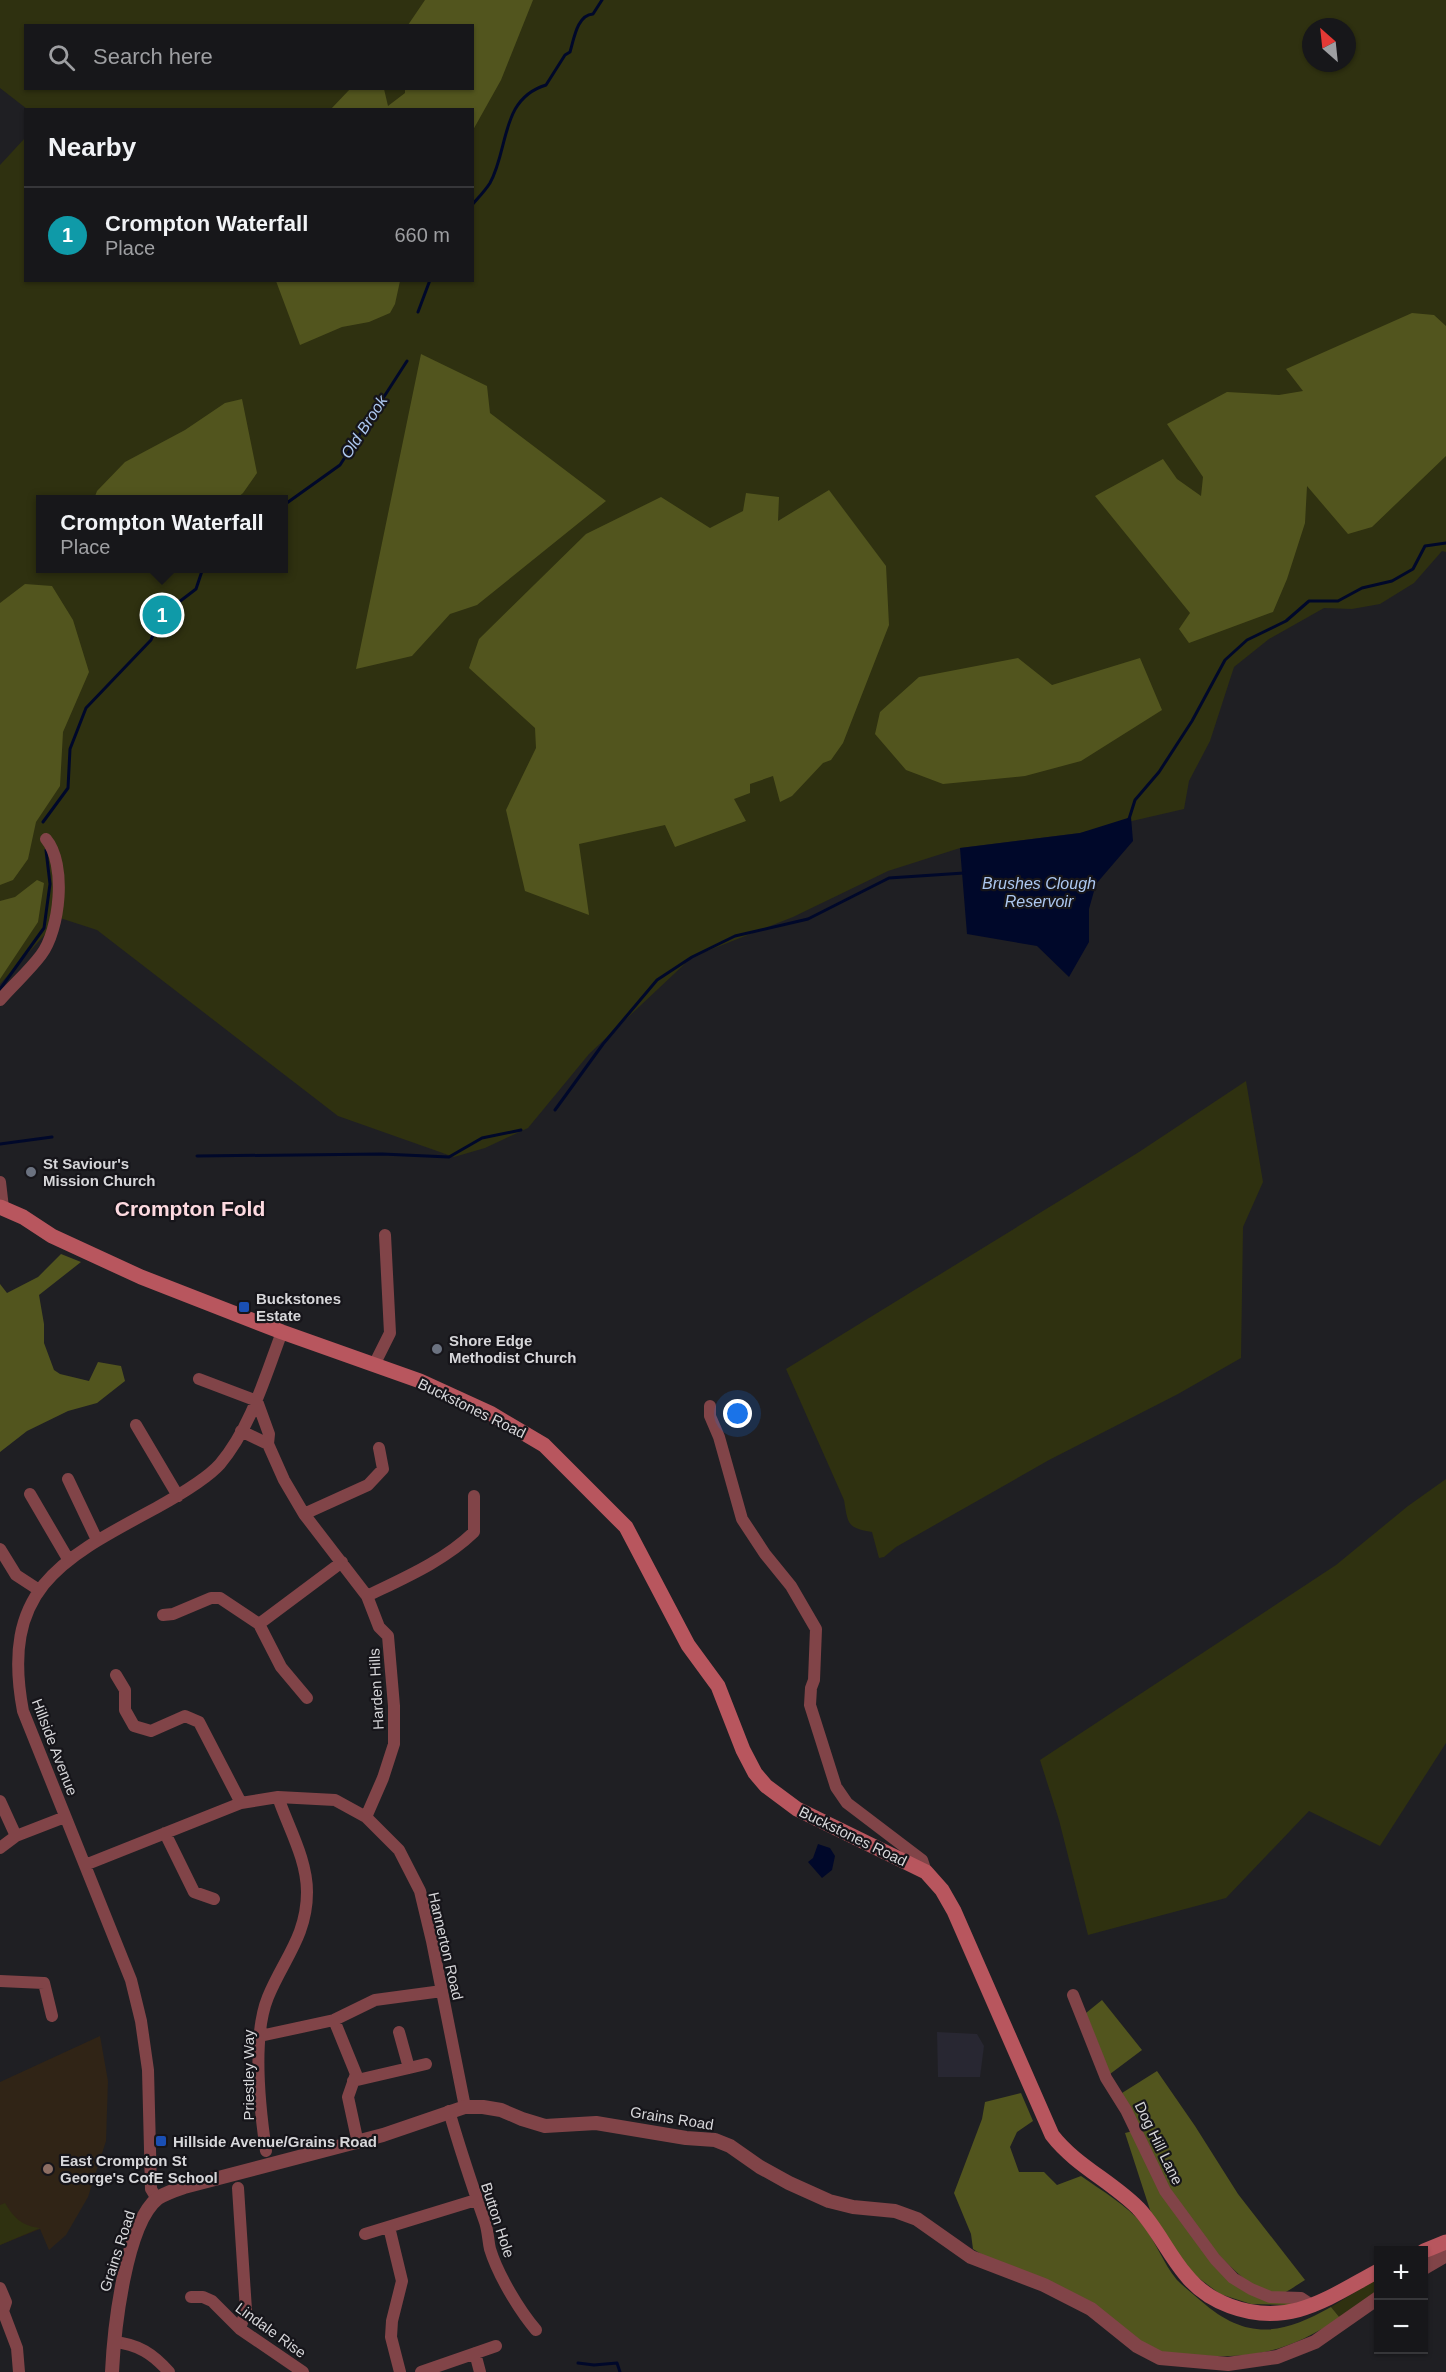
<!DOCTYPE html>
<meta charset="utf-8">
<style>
body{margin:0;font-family:Arial,sans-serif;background:#202023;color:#f1f3f6}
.controls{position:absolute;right:18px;bottom:18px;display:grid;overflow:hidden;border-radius:0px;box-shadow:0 2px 4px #0004}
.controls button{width:54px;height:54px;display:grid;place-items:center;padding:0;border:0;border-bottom:2px solid #363639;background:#17171a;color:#f1f3f6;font:30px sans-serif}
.compass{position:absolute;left:1302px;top:18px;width:54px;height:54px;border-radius:50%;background:#17171a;box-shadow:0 2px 4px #0004;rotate:333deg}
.you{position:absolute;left:738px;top:1414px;width:21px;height:21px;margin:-15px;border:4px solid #fff;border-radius:50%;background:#1a73e8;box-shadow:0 0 0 9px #1a73e833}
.badge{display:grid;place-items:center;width:39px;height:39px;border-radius:50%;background:#7c3aed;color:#fff;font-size:20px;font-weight:700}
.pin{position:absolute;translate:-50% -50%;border:3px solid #fff;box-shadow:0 2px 6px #0006}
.popup{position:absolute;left:36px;top:495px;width:252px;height:78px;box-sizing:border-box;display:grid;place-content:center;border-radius:0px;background:#17171a;filter:drop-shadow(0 2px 4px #0005);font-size:20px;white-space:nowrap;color:#9e9fa2}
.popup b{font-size:22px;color:#f1f3f6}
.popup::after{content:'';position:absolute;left:50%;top:100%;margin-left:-12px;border:12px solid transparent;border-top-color:#17171a}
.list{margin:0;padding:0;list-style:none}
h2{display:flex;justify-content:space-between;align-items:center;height:78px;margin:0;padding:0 24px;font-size:26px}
h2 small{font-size:20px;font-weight:400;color:#9e9fa2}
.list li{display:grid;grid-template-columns:39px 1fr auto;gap:18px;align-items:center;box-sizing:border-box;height:96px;padding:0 24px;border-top:2px solid #363639}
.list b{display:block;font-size:22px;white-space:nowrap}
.list p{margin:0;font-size:20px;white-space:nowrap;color:#9e9fa2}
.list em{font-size:20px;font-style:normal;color:#9e9fa2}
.icon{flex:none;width:33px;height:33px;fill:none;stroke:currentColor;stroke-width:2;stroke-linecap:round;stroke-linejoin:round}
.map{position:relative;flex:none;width:1446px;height:2372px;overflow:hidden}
.search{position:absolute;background:#17171a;box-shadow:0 2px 4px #0004;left:24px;top:24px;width:450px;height:66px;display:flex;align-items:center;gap:15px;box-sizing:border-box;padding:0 21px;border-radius:0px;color:#9e9fa2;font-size:22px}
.panel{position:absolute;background:#17171a;box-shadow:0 2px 4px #0004;left:24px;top:108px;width:450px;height:174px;border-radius:0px}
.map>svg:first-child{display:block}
.built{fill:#282732}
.education{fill:#302416}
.green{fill:#2f3110;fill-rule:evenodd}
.forest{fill:#52551e}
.water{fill:#00082a}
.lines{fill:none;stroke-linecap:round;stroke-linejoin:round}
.stream{stroke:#00082a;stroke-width:3}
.minor{stroke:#814448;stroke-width:12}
.tertiary{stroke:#814448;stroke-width:14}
.secondary{stroke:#b8565e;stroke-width:15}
.worship-dot{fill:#6b7280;stroke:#16151a;stroke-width:2}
.transit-dot{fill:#1a4fb4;stroke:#16151a;stroke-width:2}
.education-dot{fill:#8d6e63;stroke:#16151a;stroke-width:2}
.labels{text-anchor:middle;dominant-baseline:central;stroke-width:4.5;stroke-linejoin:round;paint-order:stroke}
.poi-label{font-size:15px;font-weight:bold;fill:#d6d6d9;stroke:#16151a;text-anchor:start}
.street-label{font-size:15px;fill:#d6d6d9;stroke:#16151a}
.water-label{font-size:16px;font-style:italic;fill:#adc8f0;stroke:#16151a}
.district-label{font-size:21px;font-weight:bold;fill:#fddae0;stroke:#16151a}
</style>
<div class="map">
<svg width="1446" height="2372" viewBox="0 0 1446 2372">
<rect width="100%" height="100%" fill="#1f1f23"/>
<!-- built -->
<path class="built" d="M937 2032 977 2034 984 2046 980 2077H938Z"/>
<!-- education -->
<path class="education" d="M100 2036 108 2081 106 2141 88 2197 66 2235 49 2250 40 2229 0 2245V2082Z"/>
<!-- green -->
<path class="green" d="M0 0H1446V552L1442 551 1414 583 1380 604 1352 609 1324 608 1269 639 1234 667 1210 741 1189 781 1184 809 1080 833 960 848 888 871 793 917 692 957 589 1054 528 1128 485 1148 454 1157 338 1116 97 930 60 918 0 984V165L25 138 26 280H472V110L27 109 0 88ZM26 26H472V88H26ZM1311 27H1347V63H1311ZM40 500H284V568H40Z
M1246 1081 1263 1182 1243 1227 1241 1358 1178 1394 1049 1460 896 1547 884 1557 879 1558 872 1532C847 1528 848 1524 844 1500L786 1369 1139 1152Z
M1446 1479V1743L1380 1846 1309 1811 1226 1898 1088 1935 1059 1820 1040 1760 1336 1565 1408 1506Z
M5 2203C14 2218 22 2226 40 2228L0 2245V2205Z
M1378 2278V2292L1340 2318 1331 2307Z"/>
<!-- forest -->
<path class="forest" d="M425 0H533L501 80 473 130 472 110 331 109 350 89H384L388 106 405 93V89L472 88V26L408 25Z
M276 281V280L400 281 395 304 390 313 369 322 342 327 300 345Z
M1412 313 1434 315 1446 326V456L1372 527 1348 534 1307 486 1305 523 1287 579 1273 612 1189 643 1179 629 1190 613 1095 496 1163 459 1177 479 1201 496 1203 477 1167 424 1227 392 1279 395 1303 391 1286 369Z
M421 354 487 386 490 413 606 501 477 605 450 614 412 656 356 669Z
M242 399 257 473 243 493 236 499H94L97 491 125 462 185 430 225 403Z
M829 490 886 566 889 625 843 743 831 760 823 763 792 796 780 802 773 776 750 784V793L734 799 746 821 675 847 665 825 579 844 589 915 525 891 506 810 536 748 535 728 469 668 479 639 586 534 661 497 710 528 743 511 746 493 779 497 778 521Z
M25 584 52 586 73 620 89 672 63 732 60 786 36 822 28 859 13 880 0 885V603Z
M1018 658 1052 685 1140 658 1162 710 1081 761 1025 776 943 784 906 770 875 734 880 712 919 677Z
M37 880 44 883 38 922 0 979V901L15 897Z
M61 1254 81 1262 39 1295 44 1324V1343L54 1370 60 1374 89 1381 98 1362 121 1366 125 1381 97 1403 68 1411 27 1431 0 1452V1284L7 1293 38 1277Z
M1102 2000 1142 2050 1110 2074 1086 2013Z
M1157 2071 1195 2126 1238 2194 1305 2280C1298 2284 1288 2292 1281 2294 1245 2300 1182 2211 1165 2184 1148 2158 1135 2122 1122 2093Z
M1021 2093 1033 2121 1017 2132 1010 2147 1019 2172H1044L1057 2185 1081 2176C1102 2191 1127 2205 1143 2225 1156 2242 1163 2263 1177 2280 1184 2287 1193 2294 1201 2301 1247 2341 1281 2335 1331 2307L1340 2318C1290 2350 1256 2360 1196 2355 1185 2354 1170 2355 1160 2352 1132 2342 1113 2315 1088 2301L986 2257 973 2249 971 2234 954 2193 982 2119 985 2102Z
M1133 2131 1162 2192 1246 2289 1300 2300 1289 2305 1251 2304 1220 2294 1196 2276 1185 2264 1151 2213 1125 2133Z"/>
<!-- water -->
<path class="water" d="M1131 817 1133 841 1096 884 1089 909V942L1069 977 1037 946 967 934 960 848 1080 833Z
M818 1844 830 1848 835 1856 832 1870 822 1878 808 1862 813 1858Z"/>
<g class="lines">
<!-- stream -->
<path class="stream" d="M472 205C478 198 485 191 490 183 509 149 500 99 546 85L565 55 570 52C574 39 577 15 593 14L602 0
M418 312 430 280
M284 505 340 465 407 361
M1129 819 1135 800 1159 772 1192 721 1225 660 1247 640 1286 621 1309 601H1338L1362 588 1392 581 1413 569 1425 546 1446 543
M43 822 68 788 70 749 86 708 151 640 162 615 196 589 203 568
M0 989 44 928 50 884 46 850
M555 1110 603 1044 657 980 692 957 735 936 808 919 889 878 964 873
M0 1144 52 1137
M197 1156 382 1154 449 1157 482 1138 521 1130
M578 2363 594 2365 617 2363 620 2372"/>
<!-- minor -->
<path class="minor" d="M0 1000C13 985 29 971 41 955 60 930 67 864 46 839
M0 1182 3 1208
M374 1365 390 1333 385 1235
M199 1379 257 1401 269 1434 268 1444 284 1480 304 1514 367 1596 379 1627 388 1636 394 1706V1744L383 1778 366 1817
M710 1406V1416L719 1437 742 1519 765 1554 791 1586 816 1629 814 1680 811 1688 810 1705 836 1787 847 1803 922 1860 926 1872
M136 1425 178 1496
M241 1431 268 1444
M68 1479 97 1540
M30 1494 68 1559
M304 1514 368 1485 383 1469 379 1448
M0 1549 16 1575 39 1590
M367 1596C404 1578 444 1561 474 1532V1496
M163 1615 173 1614 211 1598H220L259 1624 281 1667 307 1698
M259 1624 342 1562
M116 1675 125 1690V1710L134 1726 151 1731 185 1716 199 1722 241 1803
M0 1801 16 1836
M165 1833 194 1892 214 1899
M0 1848 16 1836 65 1817
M85 1865 241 1803 278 1797 335 1800 366 1817 399 1850 420 1891 432 1941 465 2107
M0 1981 44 1983 52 2016
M1073 1995 1106 2078 1126 2110 1165 2191 1215 2259 1233 2278 1251 2289 1270 2297 1301 2298 1313 2306
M334 2020 356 2074 348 2097 356 2134
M260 2036 334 2020 375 2000 442 1991
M409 2068 426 2064
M353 2081 409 2068 399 2032
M449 2111C460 2149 472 2185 485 2222 488 2231 488 2240 490 2249 498 2275 519 2310 536 2330
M266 2151C260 2110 252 2036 268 1997 283 1960 307 1936 307 1892 307 1859 288 1827 278 1797
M238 2188 246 2310 240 2329
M157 2199 151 2189 148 2070 141 2021 131 1980 23 1711C0 1589 61 1559 156 1508 174 1498 206 1480 220 1464 251 1427 265 1377 282 1332
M389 2227 402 2281 392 2321 391 2337 400 2372
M365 2234 476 2200
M0 2288 6 2302 3 2311 17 2348 19 2372
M191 2297H203L212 2301 240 2329 303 2372
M114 2342C138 2344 153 2354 169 2372
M475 2353 480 2372
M421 2372 496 2346"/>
<!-- tertiary -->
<path class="tertiary" d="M1424 2268 1446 2255
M112 2372C114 2331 125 2224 158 2198 166 2193 175 2190 184 2187L383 2135 465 2107H483L501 2110 522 2119 545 2126 596 2123 686 2138 715 2140 730 2146 760 2167 789 2183 829 2201 853 2207 895 2211 917 2219 971 2257 1044 2285 1091 2309 1137 2346 1160 2358 1228 2364 1277 2357 1315 2342 1378 2298"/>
<!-- secondary -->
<path class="secondary" d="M0 1207 23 1217 52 1236 141 1277 282 1332 420 1381 490 1413 544 1445 626 1527 688 1645 718 1686 743 1750 755 1773 766 1786 797 1809 926 1872 942 1890 954 1911 1052 2135C1075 2165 1111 2181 1138 2208 1157 2228 1168 2254 1186 2275 1197 2289 1214 2300 1230 2306 1289 2328 1328 2298 1378 2271
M1424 2251 1446 2242"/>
</g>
<!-- markers -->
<g class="worship-dot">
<circle cx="31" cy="1172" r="6"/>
<circle cx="437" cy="1349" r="6"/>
</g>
<g class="transit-dot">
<rect x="238" y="1301" width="12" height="12" rx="3"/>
<rect x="155" y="2135" width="12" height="12" rx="3"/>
</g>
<circle class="education-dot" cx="48" cy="2169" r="6"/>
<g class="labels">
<!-- poi labels -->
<g class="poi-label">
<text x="43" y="1163">St Saviour's<tspan x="43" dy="17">Mission Church</tspan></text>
<text x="256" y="1298">Buckstones<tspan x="256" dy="17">Estate</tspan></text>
<text x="449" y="1340">Shore Edge<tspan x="449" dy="17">Methodist Church</tspan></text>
<text x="173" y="2141">Hillside Avenue/Grains Road</text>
<text x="60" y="2160">East Crompton St<tspan x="60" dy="17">George's CofE School</tspan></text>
</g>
<!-- street labels -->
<g class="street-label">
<text transform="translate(472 1408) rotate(26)">Buckstones Road</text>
<text transform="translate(376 1689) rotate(-93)">Harden Hills</text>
<text transform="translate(55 1747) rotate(69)">Hillside Avenue</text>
<text transform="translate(853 1836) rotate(26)">Buckstones Road</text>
<text transform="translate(446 1946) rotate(77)">Hannerton Road</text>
<text transform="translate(248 2075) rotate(-90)">Priestley Way</text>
<text transform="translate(672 2118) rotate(9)">Grains Road</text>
<text transform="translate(1159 2143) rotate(64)">Dog Hill Lane</text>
<text transform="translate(498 2220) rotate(72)">Button Hole</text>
<text transform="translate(117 2251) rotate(-72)">Grains Road</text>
<text transform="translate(271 2330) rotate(36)">Lindale Rise</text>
</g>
<!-- water labels -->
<g class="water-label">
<text transform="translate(364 427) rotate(-57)">Old Brook</text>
<text x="1039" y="883">Brushes Clough<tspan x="1039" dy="18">Reservoir</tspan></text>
</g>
<!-- district labels -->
<g class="district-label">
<text x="190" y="1208">Crompton Fold</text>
</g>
</g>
</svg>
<div class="controls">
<button>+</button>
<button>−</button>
</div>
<svg class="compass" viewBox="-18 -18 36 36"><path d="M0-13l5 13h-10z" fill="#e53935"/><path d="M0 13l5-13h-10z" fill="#9e9fa2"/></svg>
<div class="you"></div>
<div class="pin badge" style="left:162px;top:615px;background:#0f9aa8">1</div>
<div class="popup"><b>Crompton Waterfall</b>Place</div>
<div class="search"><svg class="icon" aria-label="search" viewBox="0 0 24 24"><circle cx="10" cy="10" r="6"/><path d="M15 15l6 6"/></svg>Search here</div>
<section class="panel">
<h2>Nearby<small></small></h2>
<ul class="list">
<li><span class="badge" style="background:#0f9aa8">1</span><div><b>Crompton Waterfall</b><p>Place</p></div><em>660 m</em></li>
</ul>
</section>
</div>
